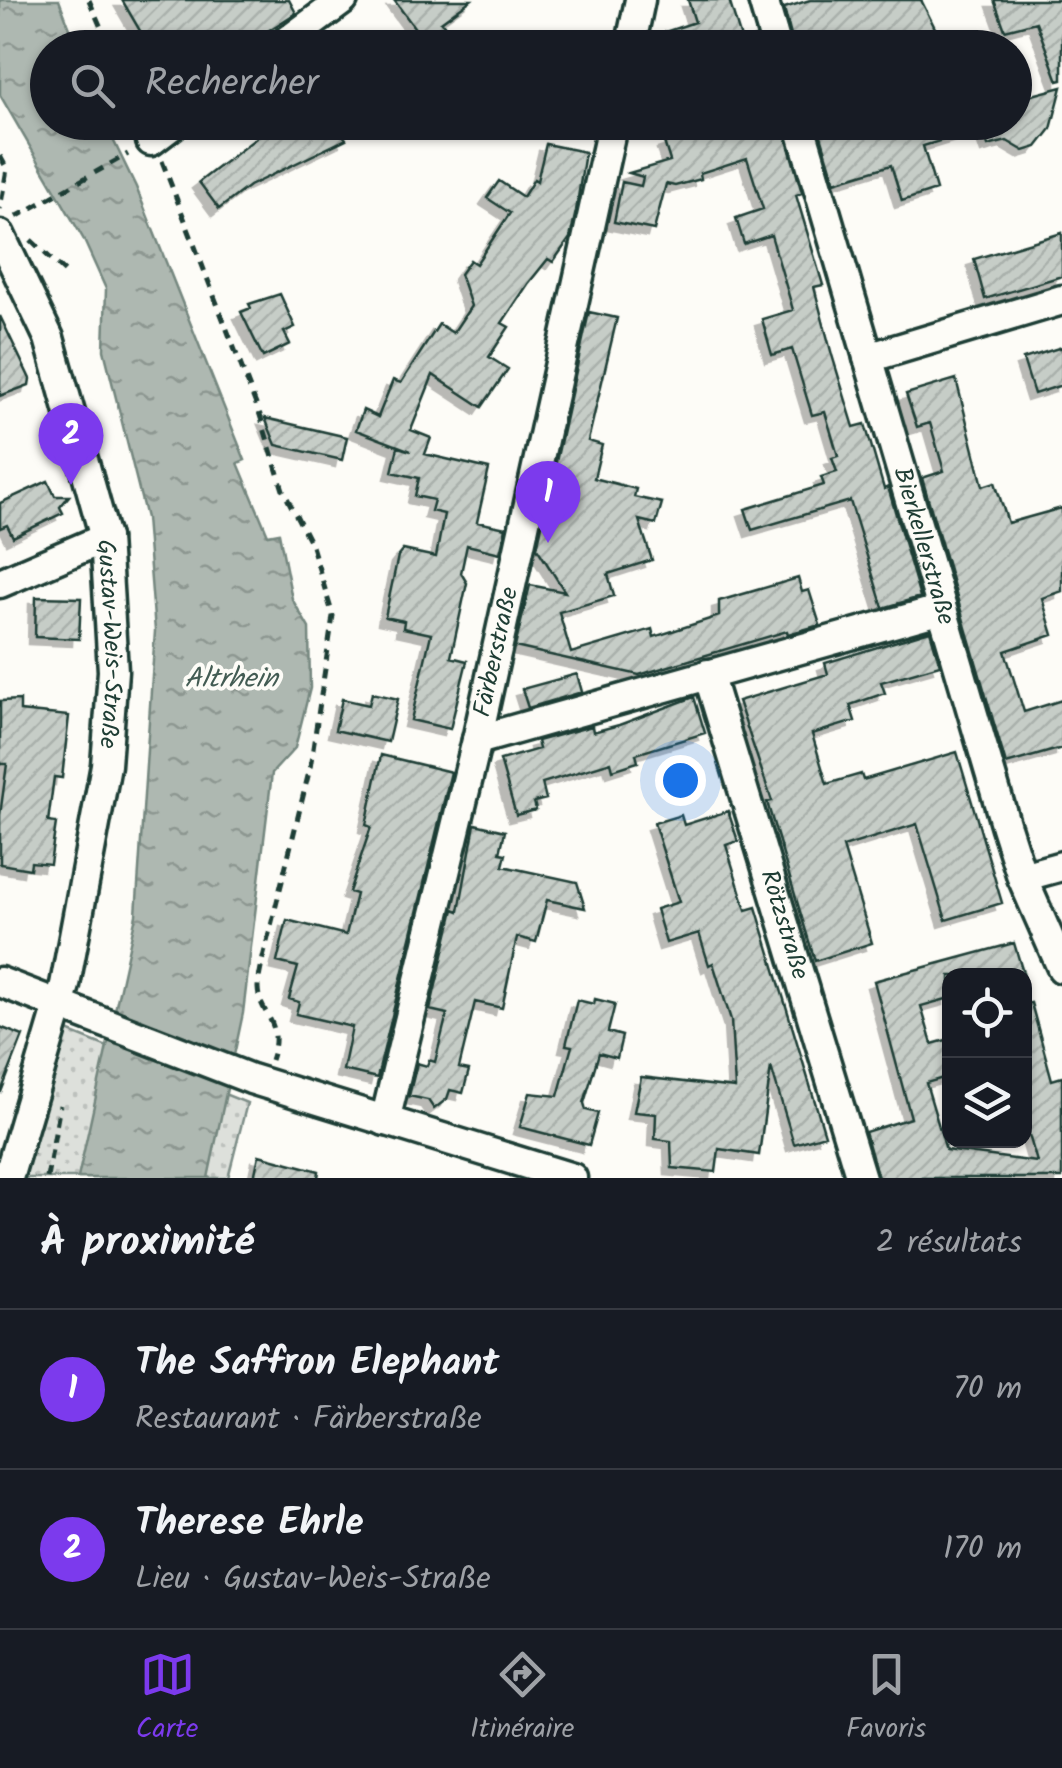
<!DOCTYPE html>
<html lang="fr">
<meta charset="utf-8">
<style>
body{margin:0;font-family:Kalam,sans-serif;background:#20242c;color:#f1f3f6}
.controls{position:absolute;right:30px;bottom:30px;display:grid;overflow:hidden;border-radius:20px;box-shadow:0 2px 8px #0004}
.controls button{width:90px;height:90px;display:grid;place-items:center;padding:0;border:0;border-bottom:2px solid #363941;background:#171b24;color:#f1f3f6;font:50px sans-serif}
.you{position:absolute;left:680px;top:780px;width:35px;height:35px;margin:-25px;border:8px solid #fff;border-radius:50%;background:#1a73e8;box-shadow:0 0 0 15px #1a73e833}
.badge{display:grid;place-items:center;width:65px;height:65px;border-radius:50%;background:#7c3aed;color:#fff;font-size:32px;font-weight:700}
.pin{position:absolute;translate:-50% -82px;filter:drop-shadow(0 2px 5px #0008)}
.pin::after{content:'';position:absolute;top:52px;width:35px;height:30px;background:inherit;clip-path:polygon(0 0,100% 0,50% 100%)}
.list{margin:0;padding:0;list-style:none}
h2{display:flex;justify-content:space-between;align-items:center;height:130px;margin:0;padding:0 40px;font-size:42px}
h2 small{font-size:32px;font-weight:400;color:#9ea1a6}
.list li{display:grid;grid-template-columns:65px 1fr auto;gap:30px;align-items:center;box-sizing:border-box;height:160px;padding:0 40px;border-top:2px solid #363941}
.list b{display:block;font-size:38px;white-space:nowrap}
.list p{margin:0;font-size:32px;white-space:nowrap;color:#9ea1a6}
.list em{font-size:32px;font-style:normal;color:#9ea1a6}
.icon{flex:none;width:55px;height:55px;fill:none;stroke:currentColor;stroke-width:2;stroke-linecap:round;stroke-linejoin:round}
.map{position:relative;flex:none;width:1062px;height:1178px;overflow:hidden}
.search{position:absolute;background:#171b24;box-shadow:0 2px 8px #0004;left:30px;right:30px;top:30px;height:110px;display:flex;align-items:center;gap:25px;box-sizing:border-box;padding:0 35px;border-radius:55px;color:#9ea1a6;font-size:38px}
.sheet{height:450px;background:#171b24}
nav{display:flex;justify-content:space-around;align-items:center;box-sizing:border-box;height:140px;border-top:2px solid #363941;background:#171b24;font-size:28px;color:#9ea1a6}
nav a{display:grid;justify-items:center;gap:5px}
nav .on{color:#7c3aed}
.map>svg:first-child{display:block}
.park{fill:url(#park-dots);stroke:#7e8e88;stroke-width:2.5}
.water{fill:url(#water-ripples);stroke:#75877f;stroke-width:2.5}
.building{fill:url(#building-hatch);stroke:#1f3d34;stroke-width:2.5;filter:url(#shadow)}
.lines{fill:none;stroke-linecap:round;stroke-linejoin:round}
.minor-casing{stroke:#1f3d34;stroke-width:35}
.path{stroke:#1f3d34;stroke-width:5;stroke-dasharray:10 8;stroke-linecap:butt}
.minor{stroke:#fdfcf7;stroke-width:28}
.labels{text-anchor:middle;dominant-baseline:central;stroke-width:8;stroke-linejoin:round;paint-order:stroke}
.street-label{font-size:25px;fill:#1f3d34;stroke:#fdfcf7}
.water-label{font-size:28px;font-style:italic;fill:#435c53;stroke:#fdfcf7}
</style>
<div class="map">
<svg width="1062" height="1178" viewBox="0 0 1062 1178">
<defs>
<pattern id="park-dots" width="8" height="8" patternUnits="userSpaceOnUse" patternTransform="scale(2.5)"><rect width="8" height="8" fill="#dde0db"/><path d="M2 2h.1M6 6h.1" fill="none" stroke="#bdc1bd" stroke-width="1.8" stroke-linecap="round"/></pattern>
<pattern id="water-ripples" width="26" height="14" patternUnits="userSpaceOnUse" patternTransform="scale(2.5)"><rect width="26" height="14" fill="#aeb8b1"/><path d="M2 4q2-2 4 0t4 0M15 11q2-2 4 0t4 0" fill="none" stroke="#8d9791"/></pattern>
<pattern id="building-hatch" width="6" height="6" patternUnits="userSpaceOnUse" patternTransform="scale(2.5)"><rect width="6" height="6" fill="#c6cdc7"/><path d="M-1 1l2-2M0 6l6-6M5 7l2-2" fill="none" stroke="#aab1ac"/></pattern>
<filter id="shadow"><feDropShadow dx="-7" dy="7" stdDeviation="0" flood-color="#0004"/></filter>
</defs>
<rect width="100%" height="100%" fill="#fdfcf7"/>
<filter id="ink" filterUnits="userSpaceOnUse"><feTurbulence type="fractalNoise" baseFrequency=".01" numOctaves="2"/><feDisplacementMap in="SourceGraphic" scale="20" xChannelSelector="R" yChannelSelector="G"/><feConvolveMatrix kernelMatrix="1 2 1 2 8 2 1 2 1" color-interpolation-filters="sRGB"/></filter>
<g filter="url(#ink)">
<!-- park -->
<path class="park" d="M50 1024 247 1103 228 1178H18Z"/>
<!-- water -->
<path class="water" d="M0 0H59L77 47 48 48V122L105 123 136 187 245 460 238 463 268 535 279 533 292 599 309 628 310 688 295 748 272 773 243 1013 208 1178H78L136 915 155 631 146 518 104 350 106 289 83 238 0 95Z"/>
<!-- building -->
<path class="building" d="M122 0H289L296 13 241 48H150Z
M394 0H471L441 22 446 27 425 42Z
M688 0H729L742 42 756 37 759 48H648L650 37 695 22Z
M810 0H921L940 38 913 48H794L784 8Z
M994 0H1062V80L1058 81 1036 22 1005 30Z
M1062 87 1051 129 1037 147 1024 151 1007 141 988 146 982 128 923 146 936 190 902 201 891 165 835 182 817 122H1014V100Z
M277 122H333L346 139 249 186 219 209 199 182Z
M727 122H782L802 193 796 195 823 285 814 287 832 355 854 427 865 424 884 489 888 487 920 597 883 608 850 501 752 530 745 509 824 485 821 477 837 472 832 458 838 456 825 412 812 415 792 349 772 355 762 319 793 310 771 235 744 244 736 218 763 209 747 158 700 173 701 179 675 186 666 184 654 230 614 222 622 182 641 186 643 177 629 173 670 161 664 142Z
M546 144 585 152 576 211 570 238 553 262 548 259 528 284 502 323 509 327 489 357 508 369 482 407 433 375 411 430 431 438 425 454 489 469 477 522 506 528 500 553 467 545 461 573 467 583 451 657 467 661 450 729 411 720 431 634 403 628 404 621 385 617 398 556 403 550 436 557 444 514 431 511 434 500 415 496 419 478 392 472 398 447 411 451 356 430 363 410 378 417 393 380 401 383 439 324 453 333 471 306 460 274 470 260 476 264 510 213 487 198 499 181 523 197 534 179 537 181Z
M1062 233V276L985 299 974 259Z
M280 294 295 327 284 332 290 344 263 357 241 312 251 308 249 304Z
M589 312 617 318 588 441 602 445 594 478 636 489 634 497 662 503 656 524 639 520 652 560 608 574 614 596 559 612 571 653 652 629 654 637 719 616V601L798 578 802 592 809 590 820 625 788 634 787 631 639 675 515 647 530 585 565 592 537 548Z
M0 316 30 379 29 385 0 396Z
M1062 347V385L1034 394 1023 359Z
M956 379 983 486 995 482 1008 523 1062 508V591L1042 598 1053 635 1005 651 1024 712 1062 700V748L1006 764 922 478 944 471 930 423 917 427 906 394Z
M265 418 347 437 342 460 276 445Z
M48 481 55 496H69L60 507 63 513 13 537 7 525 0 528V503Z
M36 597 81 598 79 639 35 637Z
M930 631 940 665 881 682 885 693 850 705 855 721 812 734 827 784 861 774 863 780 957 752 1002 903 946 920 917 824 843 847 872 943 815 961 767 802 772 801 738 701 828 674 825 663Z
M577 674 582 692 528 708 522 689Z
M372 693 398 699 388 742 335 730 342 699 369 705Z
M694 697 705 733 636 754 638 762 613 770 611 762 542 783 546 799 534 802 536 810 516 815 500 760 539 749 537 741 592 726 593 732 619 725Z
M20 700V711L69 716 62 778 54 777 48 822 56 823 50 864 31 862 30 869 0 864V815L7 764H0V701Z
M381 755 451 772 377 1078 343 1070 352 1027 296 1014 299 1002 289 999 298 967 277 962 287 920 346 935 356 894 349 892 371 827 366 825Z
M728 811 738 841 726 845 746 910 756 907 825 1135 794 1144 771 1067 759 1155 719 1149 716 1172 672 1168 671 1141 655 1139 656 1114 634 1112 641 1077 735 1088 731 1020 713 963 709 965 699 933 666 943 656 909 679 902 654 823 681 815 684 825Z
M475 824 505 831 500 853 506 854 503 866 577 882 585 908 547 900 536 942 517 937 502 1008 475 1002 459 1068 469 1070 463 1093 450 1090 447 1099 434 1109 428 1100 409 1096 417 1063 427 1066 429 1060 435 1062 447 1014 430 1010 454 909 459 911Z
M1014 943 1024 976H950V998L921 1006 932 1044 950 1039V1076L926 1083 946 1150 1037 1162 1024 1118V1004L1031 1003 1052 1080 1062 1077V1178H878L865 1132 911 1118 874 981Z
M595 999 615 1004 608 1032 622 1036 617 1058 599 1053 584 1103 586 1110 598 1113 589 1145 520 1127 530 1093 558 1096 572 1046 566 1045 577 1000 594 1004Z
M0 1027 23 1036 1 1092H0Z
M259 1155 319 1171 318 1178H254Z"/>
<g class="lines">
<defs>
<g id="minor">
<path d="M763 0 777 48"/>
<path d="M278 48 343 0"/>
<path d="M630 48 640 0"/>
<path id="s1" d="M799 122 1006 827 1022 877 1062 968"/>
<path d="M151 141 176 122"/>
<path id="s2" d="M0 235 49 338 105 538 113 671 106 765 65 985 8 1178"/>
<path d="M868 358 1062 300"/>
<path d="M0 583 105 538"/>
<path id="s3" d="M708 674 861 1178"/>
<path d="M477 740 939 610"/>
<path d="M1022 877 1062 866"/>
<path d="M0 982 251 1079 572 1178"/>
<path id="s4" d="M385 1121 477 740 613 122"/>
</g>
</defs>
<!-- minor casing -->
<use href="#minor" class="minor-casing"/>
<!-- path -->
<path class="path" d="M89 0 110 48
M0 156 7 169 0 209
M162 161 260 415 283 490 312 546 333 616 310 768 262 962C261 970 258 980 258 988 259 1016 285 1020 271 1060
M16 217 128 154
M31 240 65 272
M47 1178 60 1105"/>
<!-- minor -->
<use href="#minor" class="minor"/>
</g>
</g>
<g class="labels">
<!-- street labels -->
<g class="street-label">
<text stroke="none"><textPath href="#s1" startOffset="442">Bierkellerstraße</textPath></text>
<text stroke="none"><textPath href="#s2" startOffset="428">Gustav-Weis-Straße</textPath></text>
<text stroke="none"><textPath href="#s4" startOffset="482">Färberstraße</textPath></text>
<text stroke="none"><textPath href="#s3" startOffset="262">Rötzstraße</textPath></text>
</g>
<!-- water labels -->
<g class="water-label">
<text x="231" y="679">Altrhein</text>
</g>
</g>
</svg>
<div class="controls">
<button><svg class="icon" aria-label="locate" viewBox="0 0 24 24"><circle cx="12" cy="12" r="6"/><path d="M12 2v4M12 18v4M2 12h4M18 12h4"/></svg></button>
<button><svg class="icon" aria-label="layers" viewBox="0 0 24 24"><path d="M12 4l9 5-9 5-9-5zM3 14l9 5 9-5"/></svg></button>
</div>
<div class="you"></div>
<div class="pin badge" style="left:548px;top:543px">1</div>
<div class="pin badge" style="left:71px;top:485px">2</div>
<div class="search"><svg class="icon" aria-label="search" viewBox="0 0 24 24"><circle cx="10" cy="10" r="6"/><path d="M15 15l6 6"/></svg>Rechercher</div>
</div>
<section class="sheet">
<h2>À proximité<small>2 résultats</small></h2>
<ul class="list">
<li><span class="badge">1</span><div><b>The Saffron Elephant</b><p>Restaurant · Färberstraße</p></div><em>70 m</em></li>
<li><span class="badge">2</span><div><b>Therese Ehrle</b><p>Lieu · Gustav-Weis-Straße</p></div><em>170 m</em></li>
</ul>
</section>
<nav>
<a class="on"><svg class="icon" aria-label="map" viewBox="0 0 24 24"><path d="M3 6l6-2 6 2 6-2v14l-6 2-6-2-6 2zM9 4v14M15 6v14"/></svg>Carte</a>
<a><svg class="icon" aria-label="directions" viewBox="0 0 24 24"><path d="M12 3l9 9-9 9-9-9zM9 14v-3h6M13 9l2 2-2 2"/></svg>Itinéraire</a>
<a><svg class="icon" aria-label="saved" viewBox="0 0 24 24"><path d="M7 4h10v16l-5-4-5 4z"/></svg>Favoris</a>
</nav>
